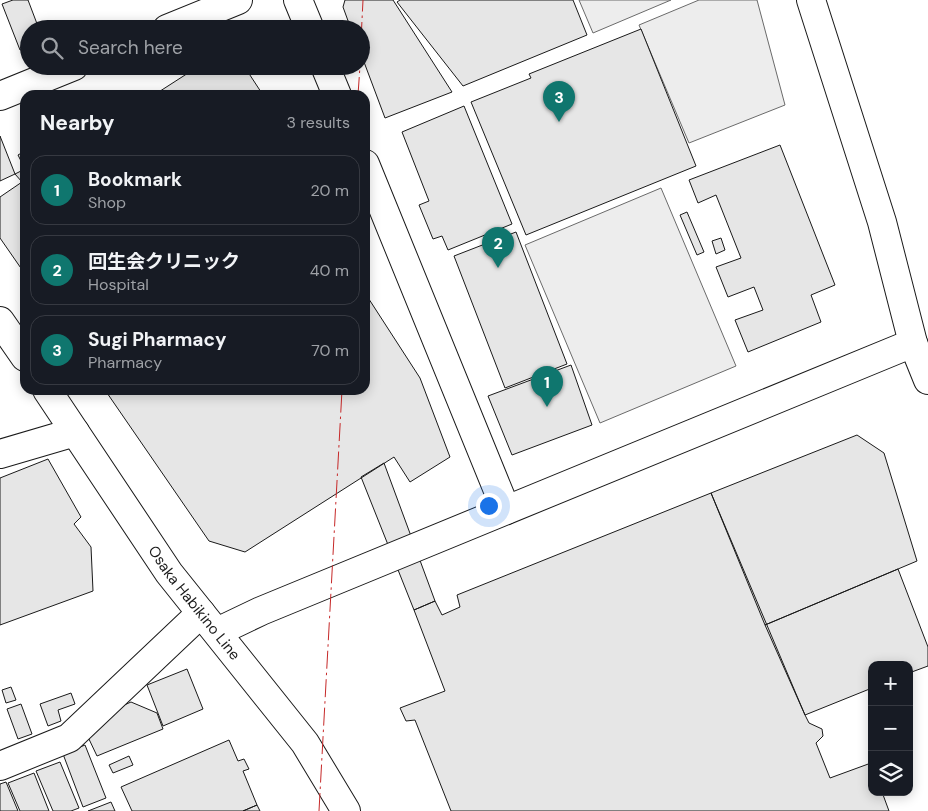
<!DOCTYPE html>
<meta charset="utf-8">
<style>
body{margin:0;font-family:"DM Sans","Noto Sans JP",sans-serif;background:#20242c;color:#f1f3f6}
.controls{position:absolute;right:15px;bottom:15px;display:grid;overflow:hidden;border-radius:10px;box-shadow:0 2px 12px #0003}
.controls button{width:45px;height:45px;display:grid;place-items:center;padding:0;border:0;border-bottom:1px solid #363941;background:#171b24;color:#f1f3f6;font:25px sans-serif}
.you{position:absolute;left:488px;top:505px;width:18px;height:18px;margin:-12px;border:4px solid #fff;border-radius:50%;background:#1a73e8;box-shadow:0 0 0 8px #1a73e833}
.badge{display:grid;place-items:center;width:32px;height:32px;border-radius:50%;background:#0f766e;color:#fff;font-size:16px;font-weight:700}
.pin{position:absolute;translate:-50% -41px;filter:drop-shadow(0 1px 2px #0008)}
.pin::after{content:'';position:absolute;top:26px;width:18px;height:15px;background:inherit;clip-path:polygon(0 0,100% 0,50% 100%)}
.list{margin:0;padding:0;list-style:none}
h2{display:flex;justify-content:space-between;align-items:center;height:65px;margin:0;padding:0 20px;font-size:21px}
h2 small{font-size:16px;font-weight:400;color:#9ea1a6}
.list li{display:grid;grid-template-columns:32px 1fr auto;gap:15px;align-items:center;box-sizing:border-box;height:70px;margin:0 10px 10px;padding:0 10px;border:1px solid #363941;border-radius:15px}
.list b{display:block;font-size:19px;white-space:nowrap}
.list p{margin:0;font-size:16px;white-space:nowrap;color:#9ea1a6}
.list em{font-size:16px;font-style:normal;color:#9ea1a6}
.icon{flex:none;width:28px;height:28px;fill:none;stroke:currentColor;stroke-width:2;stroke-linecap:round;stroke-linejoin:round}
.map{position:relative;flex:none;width:928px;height:811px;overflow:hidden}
.search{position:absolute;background:#171b24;box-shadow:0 2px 12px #0003;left:20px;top:20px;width:350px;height:55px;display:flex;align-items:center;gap:12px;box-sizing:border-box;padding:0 18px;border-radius:28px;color:#9ea1a6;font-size:19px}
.panel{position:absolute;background:#171b24;box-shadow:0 2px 12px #0003;left:20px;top:90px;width:350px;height:305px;border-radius:15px}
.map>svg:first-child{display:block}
.parking{fill:#ededed;stroke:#6a6a6a}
.building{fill:#e6e6e6;stroke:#1a1a1a}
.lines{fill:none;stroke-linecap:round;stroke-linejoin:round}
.minor-casing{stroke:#1a1a1a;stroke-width:30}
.tertiary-casing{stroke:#1a1a1a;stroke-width:30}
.secondary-casing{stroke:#1a1a1a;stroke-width:30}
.minor{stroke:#fff;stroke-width:28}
.tertiary{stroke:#fff;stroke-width:28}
.secondary{stroke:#fff;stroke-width:28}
.power{stroke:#c62828;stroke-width:1;stroke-dasharray:18 4 2.5 4;stroke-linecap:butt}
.labels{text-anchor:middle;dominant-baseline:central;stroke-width:4;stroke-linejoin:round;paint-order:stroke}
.street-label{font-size:15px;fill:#1a1a1a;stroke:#fff}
</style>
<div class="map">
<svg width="928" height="811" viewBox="0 0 928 811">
<rect width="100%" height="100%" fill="#fff"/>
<!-- parking -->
<path class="parking" d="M579 0H671L593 33Z
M699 0H757L785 105 689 143 639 25Z
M661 188 736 366 600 423 525 245Z"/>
<!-- building -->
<path class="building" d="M13 0H28L39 29H29V47L20 50 2 4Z
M345 0H393L452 92 385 118 361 54V29H351L343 7Z
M400 0H573L587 35 463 86 397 2Z
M641 29 696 166 526 235 471 102 531 78 529 74Z
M199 66H244L263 95H154Z
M464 106 512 224 448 250 442 236 433 239 419 205 429 201 402 132Z
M0 136 15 174 0 181Z
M780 145 835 285 811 295 821 322 748 352 735 320 763 310 754 287 728 297 716 267 741 258 716 195 698 203 689 180Z
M25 151V169L18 155Z
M25 169V274L0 238V197L22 182 15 174Z
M687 212 704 252 697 255 680 215Z
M516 232 567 364 505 388 454 256Z
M721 238 725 250 716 254 712 241Z
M365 293 420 378 450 457 410 482 394 457 245 552 209 541 105 390H365Z
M571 365 592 425 512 455 488 396Z
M857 435 884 453 917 561 765 625 711 493Z
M48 459 81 517 74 524 91 547 93 591 0 625V478Z
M384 463 435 601 414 610 361 477Z
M711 493 805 715 809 723 822 729 823 736 816 743 830 778 871 763 872 792H882L889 811H451L415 720 406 721 400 708 445 691 414 610 435 601 442 615 460 607 457 595Z
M898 569 928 647V666L909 673V665H872V688L805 715 765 625Z
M187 669 203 709 163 726 147 685Z
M11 687 16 700 6 703 2 690Z
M71 693 75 704 58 710 61 721 48 726 40 704Z
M131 702 157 713 163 729 97 756 88 737 122 706Z
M21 704 32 734 18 739 7 709Z
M229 740 238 761 244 759 249 769 243 771 257 805 243 811H132L121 787Z
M85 745 106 798 83 807 63 754Z
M129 756 133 765 113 773 109 765Z
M60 762 79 808 71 811H53L36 771Z
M34 773 49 811H20L8 783Z
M6 782 18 811H0V784Z
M111 802 115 811H88Z
M257 805 260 811H243Z"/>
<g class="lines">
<defs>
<path id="minor" d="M298 0 310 29
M167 29 238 0
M325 66 337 95
M0 96 74 66
M365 164 506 510
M913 343 928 380
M0 454 75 432
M0 766 69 738 201 613"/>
<path id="tertiary" d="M217 632 261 611 913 343 882 222 811 0"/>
<g id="secondary">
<path d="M0 321 25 357"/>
<path id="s1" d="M47 390 169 573 305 743 346 811"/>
</g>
</defs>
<!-- minor casing -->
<use href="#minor" class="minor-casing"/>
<!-- tertiary casing -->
<use href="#tertiary" class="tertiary-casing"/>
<!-- secondary casing -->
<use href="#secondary" class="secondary-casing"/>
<!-- minor -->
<use href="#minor" class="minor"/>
<!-- tertiary -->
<use href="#tertiary" class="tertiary"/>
<!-- secondary -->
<use href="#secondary" class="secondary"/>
<!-- power -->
<path class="power" d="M361 40 363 0
M358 95 360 66
M319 811 342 390"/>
</g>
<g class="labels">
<!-- street labels -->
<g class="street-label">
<text stroke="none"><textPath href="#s1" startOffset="259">Osaka Habikino Line</textPath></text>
</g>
</g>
</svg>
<div class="controls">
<button>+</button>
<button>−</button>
<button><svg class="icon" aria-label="layers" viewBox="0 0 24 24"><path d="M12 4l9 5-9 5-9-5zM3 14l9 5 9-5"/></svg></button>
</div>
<div class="you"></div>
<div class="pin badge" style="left:547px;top:407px">1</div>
<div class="pin badge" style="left:498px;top:268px">2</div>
<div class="pin badge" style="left:559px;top:122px">3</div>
<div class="search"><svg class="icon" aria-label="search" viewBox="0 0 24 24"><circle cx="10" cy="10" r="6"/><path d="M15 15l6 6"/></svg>Search here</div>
<section class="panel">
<h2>Nearby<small>3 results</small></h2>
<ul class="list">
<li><span class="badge">1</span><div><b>Bookmark</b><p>Shop</p></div><em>20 m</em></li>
<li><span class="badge">2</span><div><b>回生会クリニック</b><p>Hospital</p></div><em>40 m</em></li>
<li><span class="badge">3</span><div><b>Sugi Pharmacy</b><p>Pharmacy</p></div><em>70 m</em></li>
</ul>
</section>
</div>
